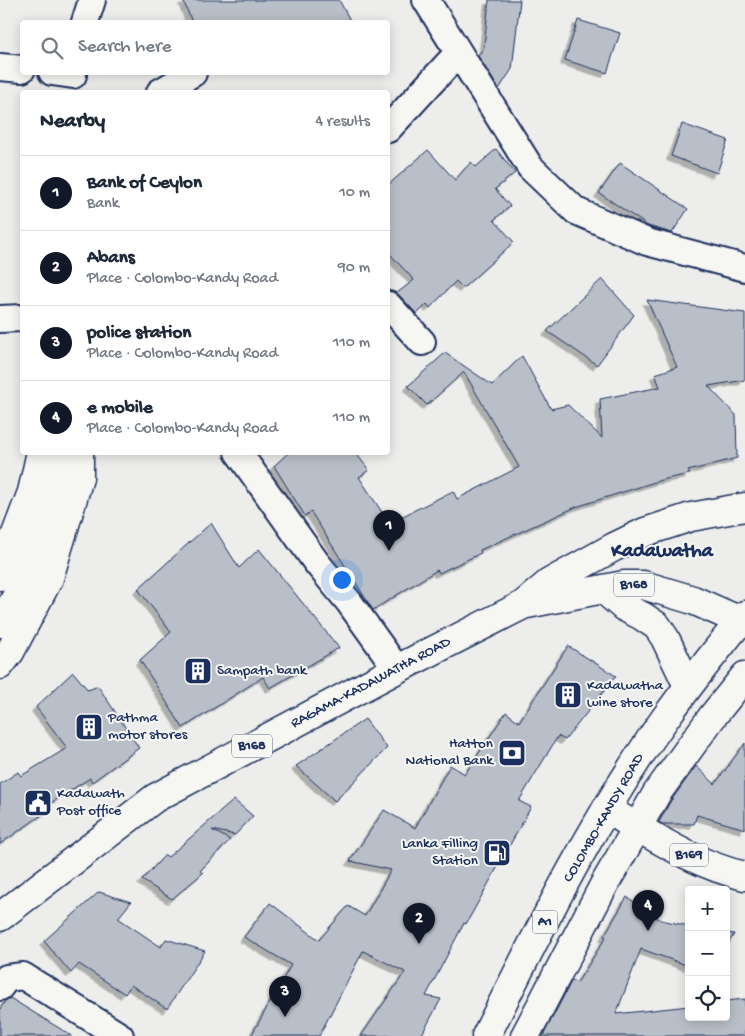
<!DOCTYPE html>
<meta charset="utf-8">
<style>
body{margin:0;font-family:"Gochi Hand",sans-serif;background:#f2f2f3;color:#1f2937}
.controls{position:absolute;right:15px;bottom:15px;display:grid;overflow:hidden;border-radius:5px;box-shadow:0 2px 12px #0003}
.controls button{width:45px;height:45px;display:grid;place-items:center;padding:0;border:0;border-bottom:1px solid #e0e1e3;background:#fff;color:#1f2937;font:25px sans-serif}
.you{position:absolute;left:341px;top:579px;width:18px;height:18px;margin:-12px;border:4px solid #fff;border-radius:50%;background:#1a73e8;box-shadow:0 0 0 8px #1a73e833}
.badge{display:grid;place-items:center;width:32px;height:32px;border-radius:50%;background:#111827;color:#fff;font-size:16px;font-weight:700}
.pin{position:absolute;translate:-50% -41px;filter:drop-shadow(0 1px 2px #0008)}
.pin::after{content:'';position:absolute;top:26px;width:18px;height:15px;background:inherit;clip-path:polygon(0 0,100% 0,50% 100%)}
.list{margin:0;padding:0;list-style:none}
h2{display:flex;justify-content:space-between;align-items:center;height:65px;margin:0;padding:0 20px;font-size:21px}
h2 small{font-size:16px;font-weight:400;color:#747a83}
.list li{display:grid;grid-template-columns:32px 1fr auto;gap:15px;align-items:center;box-sizing:border-box;height:75px;padding:0 20px;border-top:1px solid #e0e1e3}
.list b{display:block;font-size:19px;white-space:nowrap}
.list p{margin:0;font-size:16px;white-space:nowrap;color:#747a83}
.list em{font-size:16px;font-style:normal;color:#747a83}
.icon{flex:none;width:28px;height:28px;fill:none;stroke:currentColor;stroke-width:2;stroke-linecap:round;stroke-linejoin:round}
.map{position:relative;flex:none;width:745px;height:1036px;overflow:hidden}
.search{position:absolute;background:#fff;box-shadow:0 2px 12px #0003;left:20px;top:20px;width:370px;height:55px;display:flex;align-items:center;gap:12px;box-sizing:border-box;padding:0 18px;border-radius:5px;color:#747a83;font-size:19px}
.panel{position:absolute;background:#fff;box-shadow:0 2px 12px #0003;left:20px;top:90px;width:370px;height:365px;border-radius:5px}
.map>svg:first-child{display:block}
.building{fill:#b9bfc8;stroke:#1b2f5e;filter:url(#shadow)}
.lines{fill:none;stroke-linecap:round;stroke-linejoin:round}
.minor-casing{stroke:#1b2f5e;stroke-width:30}
.major-casing{stroke:#1b2f5e;stroke-width:31}
.highway-casing{stroke:#1b2f5e;stroke-width:31}
.minor{stroke:#f6f6f2;stroke-width:26}
.major{stroke:#f6f6f2;stroke-width:28}
.highway{stroke:#f6f6f2;stroke-width:28}
.labels{text-anchor:middle;dominant-baseline:central;stroke-width:4;stroke-linejoin:round;paint-order:stroke}
.shield{fill:#f6f6f2;stroke:#5d6b8a;stroke-width:1}
.shield-label{font-size:14px;font-weight:bold;fill:#1b2f5e}
.poi-label{font-size:15px;fill:#1b2f5e;stroke:#f6f6f2;text-anchor:start}
.street-label{font-size:15px;fill:#1b2f5e;stroke:#f6f6f2}
.district-label{font-size:20px;font-weight:bold;fill:#1b2f5e;stroke:#f6f6f2}
</style>
<div class="map">
<svg width="745" height="1036" viewBox="0 0 745 1036">
<defs>
<filter id="shadow"><feDropShadow dx="-4.5" dy="4.5" stdDeviation="0" flood-color="#0004"/></filter>
</defs>
<rect width="100%" height="100%" fill="#edeeec"/>
<filter id="ink" filterUnits="userSpaceOnUse"><feTurbulence type="fractalNoise" baseFrequency=".02" numOctaves="2"/><feDisplacementMap in="SourceGraphic" scale="10" xChannelSelector="R" yChannelSelector="G"/><feConvolveMatrix kernelMatrix="1 2 1 2 8 2 1 2 1" color-interpolation-filters="sRGB"/></filter>
<g filter="url(#ink)">
<!-- building -->
<path class="building" d="M183 0H339L351 22H192Z
M489 0H520L512 69 499 89 478 56 484 47Z
M578 20 620 33 607 73 565 60Z
M682 124 728 140 717 173 671 156Z
M496 149 515 173 495 189 510 206 494 220 514 242 463 288 456 281 430 308 427 304 417 314 397 293 414 280 388 252V185L428 150 455 180 471 162 476 167Z
M620 163 688 209 672 233 648 226 599 193Z
M602 279 634 315 597 365 547 331Z
M647 300 745 313V380L708 386 736 415 737 458 688 471 690 474 661 480 576 507 480 550 481 553 439 573 437 570 373 610 311 512 305 516 274 466 289 452H355L369 470 359 477 389 523 453 491 457 499 519 467 464 372 427 405 408 386 445 353 492 385 522 356 551 409 568 405 602 438 600 399 660 387 655 374 677 367Z
M211 523 239 568 259 549 339 648 270 688 263 677 183 728 140 660 171 632 138 589Z
M568 646 616 676 565 740 558 736 519 801 531 807 466 924 464 923 426 996 441 999 421 1036H361L405 972 363 951 319 1036H251L291 965 244 937 270 903 319 940 348 906 365 916 391 870 350 861 384 810 415 828 450 765 465 774 506 712 519 722Z
M73 672 88 690 98 686 139 748 92 782 90 778 46 806 49 810 0 844V784L18 772 21 776 67 748 36 707Z
M365 719 387 748 335 801 296 766Z
M745 743V829L697 815 694 824H662L659 822 670 802 696 766 715 784Z
M234 800 253 816 235 835 212 830 230 840 200 871 203 873 172 899 142 880 165 855 168 857Z
M99 892 131 902 118 918 161 947 166 939 205 951 167 1009 131 985 125 994 79 964 71 973 44 941Z
M627 897 661 920 689 926V966L641 949 616 1014 689 1006V1017H726V1001L745 999V1036H543L572 980 577 983 606 937 604 936Z
M726 933 734 934 726 948Z
M10 998 72 1036H0V1009L5 1001Z"/>
<g class="lines">
<defs>
<path id="minor" d="M426 0 530 167 576 211 647 242 745 268
M85 22 92 0
M0 67 22 69
M52 72 73 75
M160 92 193 73
M388 129 458 53
M388 305 422 342
M0 319 22 318
M238 452 316 562 349 602 397 669
M0 624C31 573 50 512 55 452
M0 987 7 978 23 976 120 1036"/>
<path id="major" d="M0 576 32 492 41 452
M603 589 624 607 642 616 657 626 665 638 688 686
M527 604 624 585H643L693 600 745 623
M0 665 10 652 49 578 79 478V452
M606 809C650 834 695 865 745 876
M0 917 155 798 397 669 523 605 549 583 614 547 645 532 691 517 745 507"/>
<path id="highway" d="M486 1036C540 928 596 815 666 717 691 682 718 648 745 615
M525 1036 604 885 657 793 712 717 745 676"/>
</defs>
<!-- minor casing -->
<use href="#minor" class="minor-casing"/>
<!-- major casing -->
<use href="#major" class="major-casing"/>
<!-- highway casing -->
<use href="#highway" class="highway-casing"/>
<!-- minor -->
<use href="#minor" class="minor"/>
<!-- major -->
<use href="#major" class="major"/>
<!-- highway -->
<use href="#highway" class="highway"/>
</g>
</g>
<!-- icons -->
<defs>
<symbol id="building-square" viewBox="-11 -11 22 22"><rect x="-9" y="-9" width="18" height="18" rx="4" fill="#1b2f5e" stroke="#f6f6f2"/><path d="M-4-6H4V6H1V3H-1V6H-4ZM-2.5-4.3h1.7v1.8h-1.7ZM.8-4.3h1.7v1.8H.8ZM-2.5-1h1.7V.8h-1.7ZM.8-1h1.7V.8H.8Z" fill="#fff"/></symbol>
<symbol id="bank-square" viewBox="-11 -11 22 22"><rect x="-9" y="-9" width="18" height="18" rx="4" fill="#1b2f5e" stroke="#f6f6f2"/><path d="M-6-4H6V4H-6ZM0-2.3a2.3 2.3 0 1 0 0 4.6a2.3 2.3 0 1 0 0-4.6Z" fill="#fff"/></symbol>
<symbol id="civic-square" viewBox="-11 -11 22 22"><rect x="-9" y="-9" width="18" height="18" rx="4" fill="#1b2f5e" stroke="#f6f6f2"/><path d="M-.6-6.5H3V-4.5H.6V-3L4-1V1h2V6H-6V1h2V-1L-.6-3ZM-1.2 2.5V6h2.4V2.5Z" fill="#fff"/></symbol>
<symbol id="fuel-square" viewBox="-11 -11 22 22"><rect x="-9" y="-9" width="18" height="18" rx="4" fill="#1b2f5e" stroke="#f6f6f2"/><path d="M-5.5-6h7V0h2V4h1.3V-2.5L3-4.5l.8-.8L6-3V5H2.5V1h-1V6h-7ZM-4.2-4.7v3.2H.2V-4.7Z" fill="#fff"/></symbol>
</defs>
<g fill-rule="evenodd">
<use href="#building-square" x="182" y="655" width="32" height="32"/>
<use href="#building-square" x="552" y="679" width="32" height="32"/>
<use href="#building-square" x="73" y="711" width="32" height="32"/>
<use href="#bank-square" x="496" y="737" width="32" height="32"/>
<use href="#civic-square" x="22" y="787" width="32" height="32"/>
<use href="#fuel-square" x="481" y="837" width="32" height="32"/>
</g>
<g class="labels">
<!-- shield labels -->
<g class="shield">
<rect x="614" y="573.5" width="40" height="23" rx="4"/>
<rect x="232" y="734.5" width="40" height="23" rx="4"/>
<rect x="670" y="843.5" width="38" height="23" rx="4"/>
<rect x="532.5" y="910.5" width="25" height="23" rx="4"/>
</g>
<g class="shield-label">
<text x="634" y="585">B168</text>
<text x="252" y="746">B168</text>
<text x="689" y="855">B169</text>
<text x="545" y="922">A1</text>
</g>
<!-- poi labels -->
<g class="poi-label">
<text x="217" y="671">Sampath bank</text>
<text x="587" y="686">Kadawatha<tspan x="587" dy="17">wine store</tspan></text>
<text x="108" y="718">Pathma<tspan x="108" dy="17">motor stores</tspan></text>
<text x="493" y="744" text-anchor="end">Hatton<tspan x="493" dy="17">National Bank</tspan></text>
<text x="57" y="794">Kadawath<tspan x="57" dy="17">Post office</tspan></text>
<text x="478" y="844" text-anchor="end">Lanka Filling<tspan x="478" dy="17">Station</tspan></text>
</g>
<!-- street labels -->
<g class="street-label">
<text transform="translate(371 683) rotate(-28)">RAGAMA-KADAWATHA ROAD</text>
<text transform="translate(604 818) rotate(-60)">COLOMBO-KANDY ROAD</text>
</g>
<!-- district labels -->
<g class="district-label">
<text x="662" y="552">Kadawatha</text>
</g>
</g>
</svg>
<div class="controls">
<button>+</button>
<button>−</button>
<button><svg class="icon" aria-label="locate" viewBox="0 0 24 24"><circle cx="12" cy="12" r="6"/><path d="M12 2v4M12 18v4M2 12h4M18 12h4"/></svg></button>
</div>
<div class="you"></div>
<div class="pin badge" style="left:389px;top:551px">1</div>
<div class="pin badge" style="left:419px;top:944px">2</div>
<div class="pin badge" style="left:285px;top:1017px">3</div>
<div class="pin badge" style="left:648px;top:931px">4</div>
<div class="search"><svg class="icon" aria-label="search" viewBox="0 0 24 24"><circle cx="10" cy="10" r="6"/><path d="M15 15l6 6"/></svg>Search here</div>
<section class="panel">
<h2>Nearby<small>4 results</small></h2>
<ul class="list">
<li><span class="badge">1</span><div><b>Bank of Ceylon</b><p>Bank</p></div><em>10 m</em></li>
<li><span class="badge">2</span><div><b>Abans</b><p>Place · Colombo-Kandy Road</p></div><em>90 m</em></li>
<li><span class="badge">3</span><div><b>police station</b><p>Place · Colombo-Kandy Road</p></div><em>110 m</em></li>
<li><span class="badge">4</span><div><b>e mobile</b><p>Place · Colombo-Kandy Road</p></div><em>110 m</em></li>
</ul>
</section>
</div>
